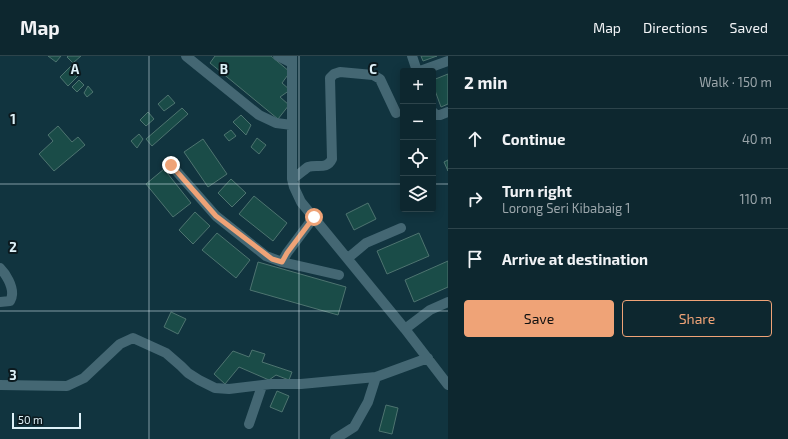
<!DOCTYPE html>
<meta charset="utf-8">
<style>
body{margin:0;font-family:"Exo 2",sans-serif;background:#162f37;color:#f1f3f6}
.controls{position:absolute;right:12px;top:12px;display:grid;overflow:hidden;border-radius:4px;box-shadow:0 2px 10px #0003}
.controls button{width:36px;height:36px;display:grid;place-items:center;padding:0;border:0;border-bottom:1px solid #2d444b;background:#0d272f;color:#f1f3f6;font:20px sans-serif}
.scale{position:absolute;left:12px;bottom:10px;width:69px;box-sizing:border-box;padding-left:4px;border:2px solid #def1f8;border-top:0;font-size:11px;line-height:14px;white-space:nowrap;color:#def1f8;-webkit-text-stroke:3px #0b191e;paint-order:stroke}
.stop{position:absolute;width:12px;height:12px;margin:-9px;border:3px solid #efa377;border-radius:50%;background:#fff}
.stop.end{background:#efa377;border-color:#fff;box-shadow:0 1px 4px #0008}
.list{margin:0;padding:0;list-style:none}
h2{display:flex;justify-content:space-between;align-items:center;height:52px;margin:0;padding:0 16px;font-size:17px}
h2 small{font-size:13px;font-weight:400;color:#9aa5aa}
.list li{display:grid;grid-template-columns:26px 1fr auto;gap:12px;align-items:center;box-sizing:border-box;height:60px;padding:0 16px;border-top:1px solid #2d444b}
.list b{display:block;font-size:15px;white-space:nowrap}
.list p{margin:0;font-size:13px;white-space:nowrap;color:#9aa5aa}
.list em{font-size:13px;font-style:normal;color:#9aa5aa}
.actions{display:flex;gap:8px;padding:12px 16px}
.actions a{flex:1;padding:9px 0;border:1px solid #efa377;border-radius:4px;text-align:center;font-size:14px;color:#efa377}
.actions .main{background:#efa377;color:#111}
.icon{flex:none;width:22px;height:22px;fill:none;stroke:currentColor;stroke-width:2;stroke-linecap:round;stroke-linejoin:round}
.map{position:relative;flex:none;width:448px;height:383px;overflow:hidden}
header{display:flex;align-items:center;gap:24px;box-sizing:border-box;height:56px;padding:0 20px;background:#0d272f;border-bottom:1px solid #2d444b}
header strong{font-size:19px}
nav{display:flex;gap:22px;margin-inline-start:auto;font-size:14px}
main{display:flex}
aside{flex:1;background:#0d272f}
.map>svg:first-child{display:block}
.building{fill:#1a4c48;stroke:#4e7470}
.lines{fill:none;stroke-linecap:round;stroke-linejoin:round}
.minor{stroke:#446773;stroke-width:10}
.route{stroke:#efa377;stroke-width:5}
.grid{fill:none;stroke:#def1f8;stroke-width:1;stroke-opacity:0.55}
.grid-label{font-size:13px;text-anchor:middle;font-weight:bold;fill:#def1f8;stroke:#0b191e;stroke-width:4;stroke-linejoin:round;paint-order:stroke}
</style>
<header>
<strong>Map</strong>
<nav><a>Map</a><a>Directions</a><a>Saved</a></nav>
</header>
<main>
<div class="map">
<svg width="448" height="383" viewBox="0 0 448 383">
<rect width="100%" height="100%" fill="#11343f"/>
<!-- building -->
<path class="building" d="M48 0H61L56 6Z
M68 0H81L73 7 67 1Z
M215 0H271L290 16 282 27 290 34 280 41 289 49 278 63 210 7Z
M421 0H437L423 5Z
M72 9 80 18 68 30 60 21Z
M448 18V48L441 51 433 29V24Z
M79 24 84 29 77 36 72 31Z
M88 30 93 36 87 41 84 37Z
M168 39 175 47 164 55 158 48Z
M182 52 188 58 152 90 146 83Z
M148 56 154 63 146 70 140 64Z
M241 59 251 69 246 79 233 66Z
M58 70 72 86 78 81 85 89 54 115 39 98 53 85 48 79Z
M231 74 236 80 229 85 224 79Z
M139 78 143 83 137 92 131 85Z
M257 82 266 89 259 98 251 91Z
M203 83 227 118 208 131 184 96Z
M448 104V115L444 106Z
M164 113 191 147 173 161 146 128Z
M231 123 246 137 232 151 218 137Z
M254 140 287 167 273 185 239 158Z
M368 147 376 163 354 174 346 158Z
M195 156 210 170 193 188 179 174Z
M217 177 250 204 236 222 202 194Z
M419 177 429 200 387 218 377 195Z
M448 205V231L414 246 405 224Z
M258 206 346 231 338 259 250 234Z
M171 256 186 263 178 278 164 271Z
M252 294 265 298 262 306 292 316 289 324 276 319 269 324 239 311 225 328 214 318 233 295 249 301Z
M277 335 289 340 282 356 270 351Z
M386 349 398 352 392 378 379 375Z"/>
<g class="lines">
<!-- minor -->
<path class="minor" d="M186 0 259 59 276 67 292 69
M278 0 292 7
M292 0V123L294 131 301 146 405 273 448 329
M412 0 417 15
M420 15 448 5
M433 56 436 59H440L448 56
M171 109 216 160 266 200 282 206 339 219
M292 123C297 120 305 113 308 111 317 108 327 114 332 103L330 22 334 18 340 16 373 19 380 23 396 57
M348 202 366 187 401 172
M282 206 287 197 314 161
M0 212C6 218 13 230 12 239 12 241 11 243 10 245L0 246
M405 273 430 254 448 246
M0 329 67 330 84 322 120 288 133 282 166 297 181 310 188 317 199 324 215 332 229 333 271 328H301L376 321 428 302
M249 368 262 330
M335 383 354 371 368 346 376 321"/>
</g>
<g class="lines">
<!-- route -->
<path class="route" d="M171 109 216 160 272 203 282 206 287 197 314 161"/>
</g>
<!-- grid -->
<path class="grid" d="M149 0V383M299 0V383M0 128H403M433 128H448M0 255H448"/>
<g class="grid-label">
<text x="75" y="18">A</text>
<text x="224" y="18">B</text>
<text x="373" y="18">C</text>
<text x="13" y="68">1</text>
<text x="13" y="196">2</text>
<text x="13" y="324">3</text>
</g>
</svg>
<div class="controls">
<button>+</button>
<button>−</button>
<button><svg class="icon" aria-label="locate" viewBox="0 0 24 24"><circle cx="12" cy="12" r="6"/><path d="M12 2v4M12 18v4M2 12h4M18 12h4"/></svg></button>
<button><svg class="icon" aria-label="layers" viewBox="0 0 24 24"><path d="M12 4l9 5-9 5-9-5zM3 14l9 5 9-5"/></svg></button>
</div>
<div class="scale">50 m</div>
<div class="stop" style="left:314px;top:161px"></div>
<div class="stop end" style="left:171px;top:109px"></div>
</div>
<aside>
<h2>2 min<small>Walk · 150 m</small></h2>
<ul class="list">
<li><svg class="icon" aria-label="ahead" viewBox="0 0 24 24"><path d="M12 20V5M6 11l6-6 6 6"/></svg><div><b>Continue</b></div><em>40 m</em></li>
<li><svg class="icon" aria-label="right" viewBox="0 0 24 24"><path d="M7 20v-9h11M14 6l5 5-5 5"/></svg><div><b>Turn right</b><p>Lorong Seri Kibabaig 1</p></div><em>110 m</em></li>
<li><svg class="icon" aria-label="arrive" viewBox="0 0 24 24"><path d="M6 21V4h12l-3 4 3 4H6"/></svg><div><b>Arrive at destination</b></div></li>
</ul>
<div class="actions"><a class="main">Save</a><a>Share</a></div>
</aside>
</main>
